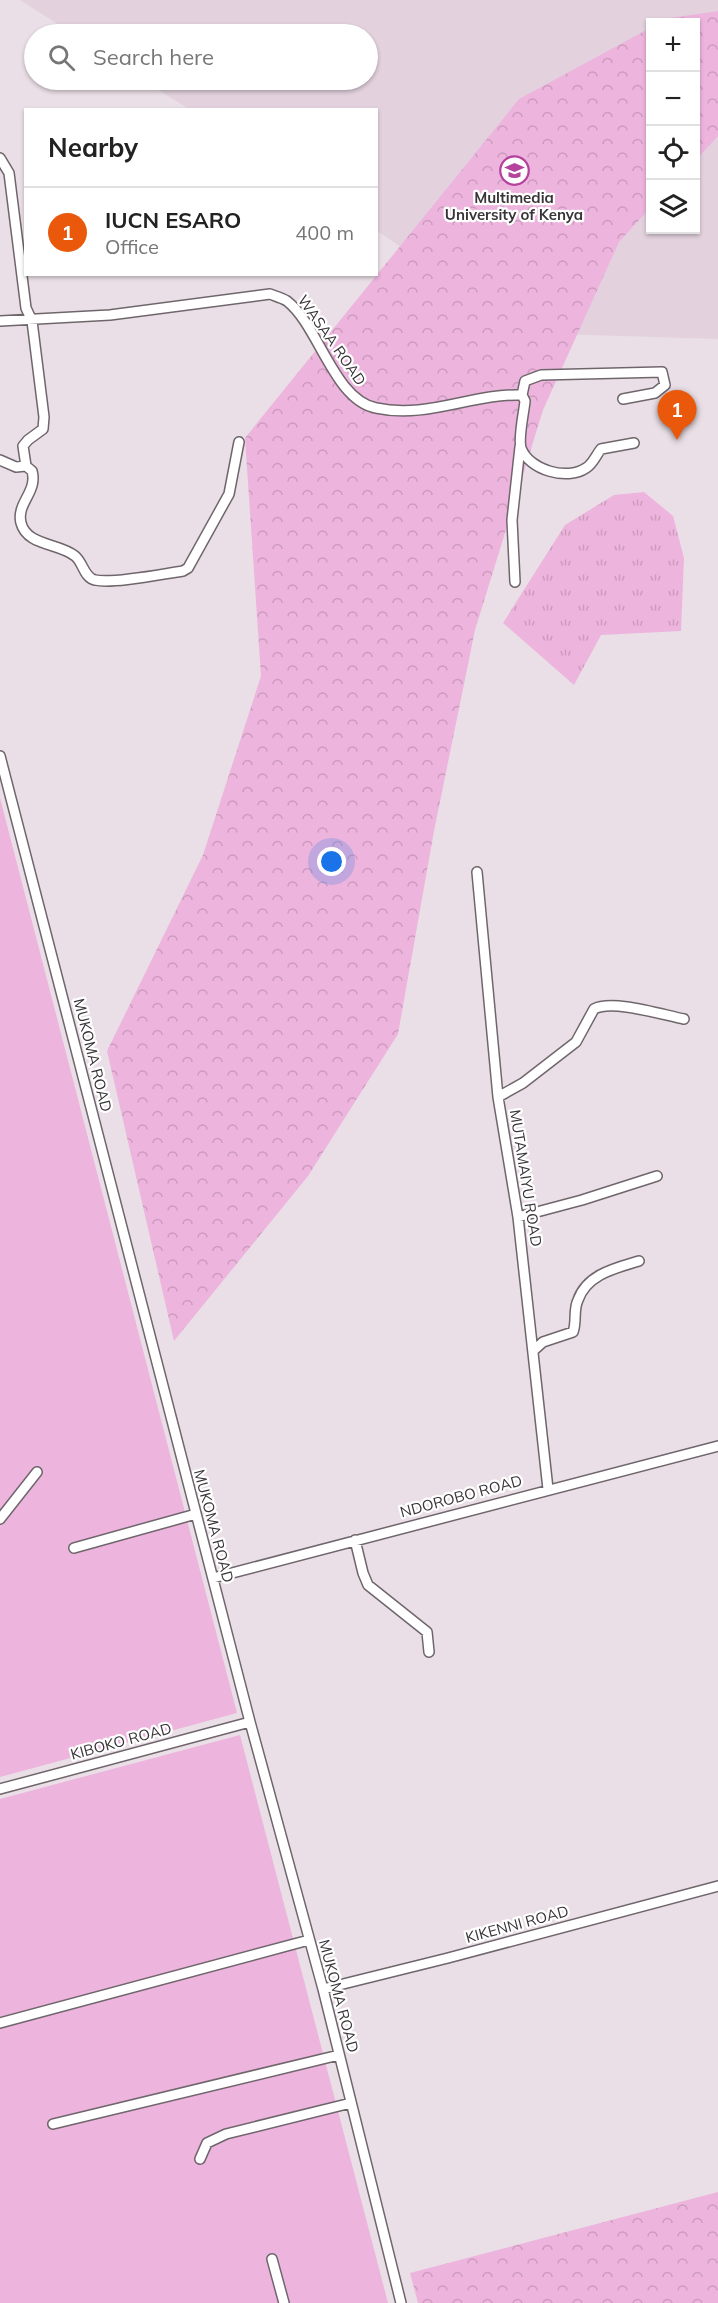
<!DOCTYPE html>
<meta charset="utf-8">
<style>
body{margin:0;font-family:Mulish,sans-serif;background:#f6f6f6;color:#222}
.controls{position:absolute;right:18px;top:18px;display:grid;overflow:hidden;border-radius:0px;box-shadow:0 2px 4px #0004}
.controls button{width:54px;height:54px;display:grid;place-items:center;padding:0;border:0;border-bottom:2px solid #e0e0e0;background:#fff;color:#222;font:30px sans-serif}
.you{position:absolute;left:332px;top:862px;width:21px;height:21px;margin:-15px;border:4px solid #fff;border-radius:50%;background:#1a73e8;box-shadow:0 0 0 9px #1a73e833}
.badge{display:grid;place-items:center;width:39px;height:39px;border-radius:50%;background:#ea580c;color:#fff;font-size:20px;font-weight:700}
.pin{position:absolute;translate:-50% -50px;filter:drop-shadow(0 2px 3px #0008)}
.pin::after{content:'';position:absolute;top:32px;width:21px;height:18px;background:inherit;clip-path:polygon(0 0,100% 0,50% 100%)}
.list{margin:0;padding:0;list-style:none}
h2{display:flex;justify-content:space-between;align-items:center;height:78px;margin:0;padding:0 24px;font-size:26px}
h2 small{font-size:20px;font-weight:400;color:#767676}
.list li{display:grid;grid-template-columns:39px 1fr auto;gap:18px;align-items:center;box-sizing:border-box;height:90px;padding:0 24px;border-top:2px solid #e0e0e0}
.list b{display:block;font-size:22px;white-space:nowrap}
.list p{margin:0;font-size:20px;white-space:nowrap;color:#767676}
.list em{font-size:20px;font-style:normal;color:#767676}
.icon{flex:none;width:33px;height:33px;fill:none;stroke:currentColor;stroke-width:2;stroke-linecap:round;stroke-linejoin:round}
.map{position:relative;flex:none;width:718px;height:2303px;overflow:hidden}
.search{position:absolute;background:#fff;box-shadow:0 2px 4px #0004;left:24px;top:24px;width:354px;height:66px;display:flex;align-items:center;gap:15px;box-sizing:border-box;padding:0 21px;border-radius:33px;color:#767676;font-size:22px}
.panel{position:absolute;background:#fff;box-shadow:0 2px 4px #0004;left:24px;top:108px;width:354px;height:168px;border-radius:0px}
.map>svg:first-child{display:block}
.built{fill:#e3d2de;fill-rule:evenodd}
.grass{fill:url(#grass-tufts)}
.forest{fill:url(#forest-crowns)}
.garden{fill:#edb4dd}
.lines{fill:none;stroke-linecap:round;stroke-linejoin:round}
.minor-casing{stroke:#6f666c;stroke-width:12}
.minor{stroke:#fff;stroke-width:9}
.labels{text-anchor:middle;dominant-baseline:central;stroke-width:4.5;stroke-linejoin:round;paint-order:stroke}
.poi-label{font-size:15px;font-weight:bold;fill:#383437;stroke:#fff}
.street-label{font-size:15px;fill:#383437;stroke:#fff}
</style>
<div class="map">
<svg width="718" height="2303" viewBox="0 0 718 2303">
<defs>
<pattern id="grass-tufts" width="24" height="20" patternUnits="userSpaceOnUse" patternTransform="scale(1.5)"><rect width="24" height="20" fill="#edb4dd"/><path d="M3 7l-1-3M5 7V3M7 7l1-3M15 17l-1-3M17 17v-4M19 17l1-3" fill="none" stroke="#cc9bbe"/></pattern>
<pattern id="forest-crowns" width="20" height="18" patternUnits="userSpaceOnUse" patternTransform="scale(1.5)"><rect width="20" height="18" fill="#edb4dd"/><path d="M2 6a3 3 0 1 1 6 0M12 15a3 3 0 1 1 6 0" fill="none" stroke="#cc9bbe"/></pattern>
</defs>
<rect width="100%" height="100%" fill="#eadfe6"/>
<!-- built -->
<path class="built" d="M20 0H718V339L523 333 437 271 377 231 376 110 189 109 143 80H368V34H73ZM650 22H696V230H650Z"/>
<!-- grass -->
<path class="grass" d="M644 492 673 516 684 558 681 631 601 635 574 685 503 623 565 525 614 495Z"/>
<!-- forest -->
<path class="forest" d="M718 11V136L696 160V22H661L670 18Z
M650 28V208L619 242 543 410 475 630 434 831 398 1034 308 1176 174 1341 107 1051 203 855 261 676 245 438 519 99Z
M718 2192V2303H418L410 2273Z"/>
<!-- garden -->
<path class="garden" d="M0 798 237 1713 0 1777Z
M240 1735 388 2303H0V1799Z"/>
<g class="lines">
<defs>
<path id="minor" d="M0 158 9 173 26 308 32 321 44 417 43 429 28 440 23 446 26 466
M0 321 110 315 270 294C275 296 282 298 287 301 319 326 334 400 376 408 428 419 472 393 522 395L525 401C524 412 518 438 521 448 529 470 567 481 586 468 593 464 596 455 601 449L634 443
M522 395 525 381 541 375 662 372 665 385 655 393 623 399
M0 460 16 467 26 466 32 471C38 492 16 503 21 523 27 546 59 543 75 556 83 562 84 578 95 580 113 584 162 574 183 571L188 568 229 494 239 442
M515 582 512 520 520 447
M0 756 250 1722 323 1989 401 2303
M477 872 498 1097 518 1217 548 1489
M498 1097 523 1083 576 1042 594 1009C612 999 663 1015 684 1019
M518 1217 582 1200 657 1176
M533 1351 543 1342 573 1332C577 1322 573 1310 578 1300 587 1274 616 1268 639 1261
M0 1519 37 1472
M355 1540 363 1573 368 1585 427 1632 429 1652
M74 1548 196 1514
M213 1578 718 1446
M0 1789 250 1722
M323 1989 448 1958 718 1886
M0 2023 309 1940
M53 2124 339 2055
M200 2159 207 2143 226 2134 351 2103
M272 2259 284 2303"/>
</defs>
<!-- minor casing -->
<use href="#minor" class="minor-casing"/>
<!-- minor -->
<use href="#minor" class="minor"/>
</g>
<!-- icons -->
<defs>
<symbol id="university-ring" viewBox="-11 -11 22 22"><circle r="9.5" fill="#fff" stroke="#b5429d" stroke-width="1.5"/><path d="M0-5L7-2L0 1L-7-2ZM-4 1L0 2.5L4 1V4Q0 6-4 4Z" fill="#b5429d"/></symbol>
</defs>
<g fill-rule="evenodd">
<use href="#university-ring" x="498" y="154" width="33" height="33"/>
</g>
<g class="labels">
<!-- poi labels -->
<g class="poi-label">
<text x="514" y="197">Multimedia<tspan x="514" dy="17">University of Kenya</tspan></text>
</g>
<!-- street labels -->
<g class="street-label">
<text transform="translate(332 340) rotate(55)">WASAA ROAD</text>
<text transform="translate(93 1055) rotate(76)">MUKOMA ROAD</text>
<text transform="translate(526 1178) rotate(81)">MUTAMAIYU ROAD</text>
<text transform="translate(461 1496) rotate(-15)">NDOROBO ROAD</text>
<text transform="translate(214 1526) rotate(75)">MUKOMA ROAD</text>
<text transform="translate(121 1741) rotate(-15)">KIBOKO ROAD</text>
<text transform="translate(517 1924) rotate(-15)">KIKENNI ROAD</text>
<text transform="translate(339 1996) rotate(75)">MUKOMA ROAD</text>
</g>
</g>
</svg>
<div class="controls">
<button>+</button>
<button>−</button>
<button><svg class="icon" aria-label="locate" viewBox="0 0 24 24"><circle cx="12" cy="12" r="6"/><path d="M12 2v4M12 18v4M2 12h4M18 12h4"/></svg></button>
<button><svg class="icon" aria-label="layers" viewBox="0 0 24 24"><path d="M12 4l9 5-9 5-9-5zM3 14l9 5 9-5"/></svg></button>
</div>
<div class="you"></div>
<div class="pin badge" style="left:677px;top:440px">1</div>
<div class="search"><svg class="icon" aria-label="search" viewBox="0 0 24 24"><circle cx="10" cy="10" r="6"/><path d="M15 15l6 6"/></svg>Search here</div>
<section class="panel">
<h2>Nearby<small></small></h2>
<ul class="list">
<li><span class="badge">1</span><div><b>IUCN ESARO</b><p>Office</p></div><em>400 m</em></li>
</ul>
</section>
</div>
